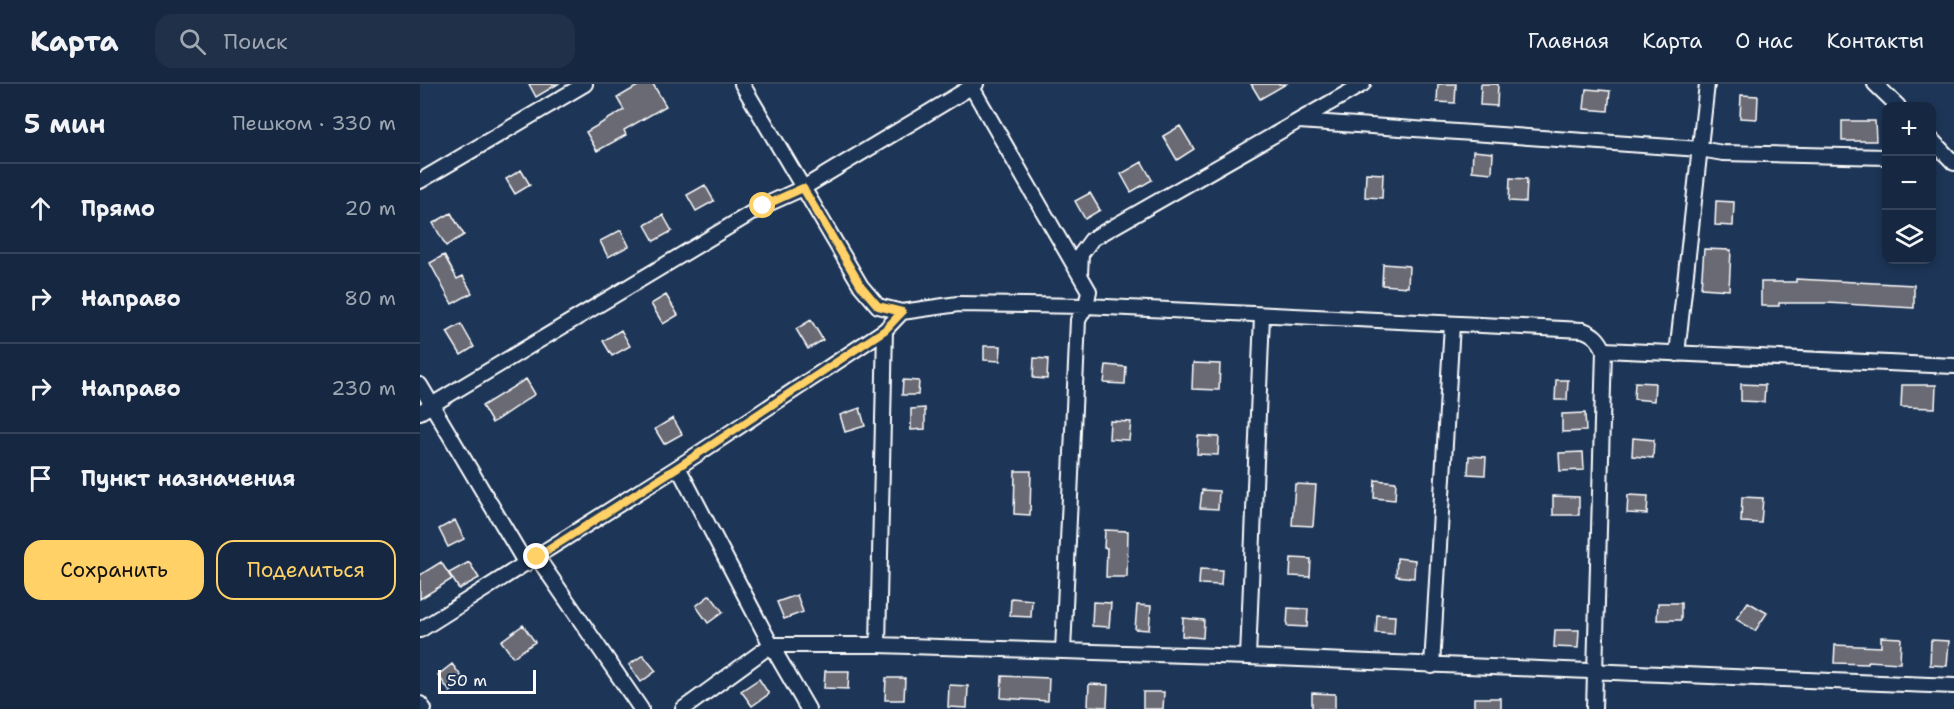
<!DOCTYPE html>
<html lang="ru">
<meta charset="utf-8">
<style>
body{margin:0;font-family:"Shantell Sans",sans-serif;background:#1f3048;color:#f1f3f6}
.controls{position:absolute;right:18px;top:18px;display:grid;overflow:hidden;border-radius:12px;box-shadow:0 3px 9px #0003}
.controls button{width:54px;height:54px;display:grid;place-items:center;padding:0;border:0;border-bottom:2px solid #35445a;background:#162841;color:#f1f3f6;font:30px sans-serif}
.scale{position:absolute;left:18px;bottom:15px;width:98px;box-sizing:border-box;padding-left:6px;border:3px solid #fff;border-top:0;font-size:16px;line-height:21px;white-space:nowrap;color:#fff;-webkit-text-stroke:4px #1d3557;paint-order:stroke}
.stop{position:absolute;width:18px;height:18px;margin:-14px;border:4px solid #ffd166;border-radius:50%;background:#fff}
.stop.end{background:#ffd166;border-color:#fff;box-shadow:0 2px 6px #0008}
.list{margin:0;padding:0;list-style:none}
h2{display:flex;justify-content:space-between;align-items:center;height:78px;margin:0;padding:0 24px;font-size:26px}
h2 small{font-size:20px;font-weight:400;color:#9ea6b1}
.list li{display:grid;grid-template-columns:39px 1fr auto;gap:18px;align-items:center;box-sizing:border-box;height:90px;padding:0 24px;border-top:2px solid #35445a}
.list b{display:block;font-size:22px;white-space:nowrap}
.list em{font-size:20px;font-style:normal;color:#9ea6b1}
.actions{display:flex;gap:12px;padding:18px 24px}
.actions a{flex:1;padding:14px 0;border:2px solid #ffd166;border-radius:18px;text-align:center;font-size:21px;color:#ffd166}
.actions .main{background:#ffd166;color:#111}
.icon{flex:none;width:33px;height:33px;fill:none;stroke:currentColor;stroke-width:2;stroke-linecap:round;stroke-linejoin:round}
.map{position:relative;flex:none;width:1534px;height:625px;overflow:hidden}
header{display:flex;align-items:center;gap:36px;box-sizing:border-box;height:84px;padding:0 30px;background:#162841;border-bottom:2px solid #35445a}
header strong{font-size:28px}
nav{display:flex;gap:33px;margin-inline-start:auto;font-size:21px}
.search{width:420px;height:54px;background:#1f3048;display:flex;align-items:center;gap:15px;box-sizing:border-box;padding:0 21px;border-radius:18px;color:#9ea6b1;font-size:22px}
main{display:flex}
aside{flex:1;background:#162841}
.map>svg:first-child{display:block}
.building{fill:#6a6a74;stroke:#fff;stroke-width:1.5}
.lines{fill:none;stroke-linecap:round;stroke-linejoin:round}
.minor-casing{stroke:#fff;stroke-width:18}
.minor{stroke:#1d3557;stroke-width:14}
.route{stroke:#ffd166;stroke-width:8}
</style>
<header>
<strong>Карта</strong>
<div class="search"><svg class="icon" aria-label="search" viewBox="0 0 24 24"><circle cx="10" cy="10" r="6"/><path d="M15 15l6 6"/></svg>Поиск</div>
<nav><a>Главная</a><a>Карта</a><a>О нас</a><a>Контакты</a></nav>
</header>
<main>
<aside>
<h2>5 мин<small>Пешком · 330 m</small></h2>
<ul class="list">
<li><svg class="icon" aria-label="ahead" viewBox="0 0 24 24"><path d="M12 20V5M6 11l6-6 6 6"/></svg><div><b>Прямо</b></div><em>20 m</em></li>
<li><svg class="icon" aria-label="right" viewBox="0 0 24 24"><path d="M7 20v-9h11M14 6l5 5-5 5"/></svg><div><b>Направо</b></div><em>80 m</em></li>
<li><svg class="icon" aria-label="right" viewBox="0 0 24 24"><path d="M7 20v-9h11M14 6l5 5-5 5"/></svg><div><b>Направо</b></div><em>230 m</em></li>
<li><svg class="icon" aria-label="arrive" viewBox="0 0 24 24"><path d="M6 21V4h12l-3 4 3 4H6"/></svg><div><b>Пункт назначения</b></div></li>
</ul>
<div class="actions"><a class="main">Сохранить</a><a>Поделиться</a></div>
</aside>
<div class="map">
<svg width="1534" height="625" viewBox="0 0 1534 625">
<rect width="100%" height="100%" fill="#1d3557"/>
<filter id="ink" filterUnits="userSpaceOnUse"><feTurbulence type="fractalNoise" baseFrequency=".0167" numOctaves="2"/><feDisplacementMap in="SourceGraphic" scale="12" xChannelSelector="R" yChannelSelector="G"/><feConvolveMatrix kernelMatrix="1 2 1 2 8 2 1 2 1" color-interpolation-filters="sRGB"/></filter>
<g filter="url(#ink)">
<!-- building -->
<path class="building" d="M109 0H138L116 13Z
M221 0H233L246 22 204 46 206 51 177 67 166 48 204 26 197 14Z
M831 0H866L840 15Z
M1018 0H1036L1035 19 1017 18Z
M1061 0H1078L1077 22 1060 21Z
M1166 5 1190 7 1188 27 1164 25Z
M1321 11 1338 12 1337 35 1320 34Z
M1422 37H1455L1456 57H1422Z
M760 42 774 65 757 76 743 52Z
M1053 67 1073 69 1072 89 1052 87Z
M722 78 732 96 711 108 701 90Z
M101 86 110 101 95 110 86 95Z
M946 89 963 90 962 114 945 113Z
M1090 94 1107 95 1106 118 1089 117Z
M285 101 294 117 276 127 267 111Z
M670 109 680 126 665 135 655 117Z
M1296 117 1314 118 1313 142 1295 141Z
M31 129 44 151 26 162 13 139Z
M243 131 252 147 234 157 225 141Z
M201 146 209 162 188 173 180 157Z
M1284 165 1311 166 1309 206 1281 204Z
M24 171 37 195 43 192 52 209 32 220 10 179Z
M963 180 989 182 988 203 962 201Z
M1376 195 1494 201V224L1407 219H1359V222H1341V198H1376Z
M246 211 258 231 243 240 231 220Z
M391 236 403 256 388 265 376 245Z
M41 240 54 263 41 271 27 248Z
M201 246 210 262 192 272 183 257Z
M564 262H581L580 277 564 276Z
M614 274 628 275 627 295 613 294Z
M773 279 800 280 799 306 772 305Z
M686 281 706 283 705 300 684 299Z
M106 295 115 310 72 339 62 322Z
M483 296 499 297 498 311H482Z
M1136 296H1148L1147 316H1135Z
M1215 298 1235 299 1234 317 1214 315Z
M1321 300 1345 301 1344 318 1321 317Z
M1482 301H1516L1515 324 1481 323Z
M440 324 445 342 425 348 420 331Z
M505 324V345L491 346V325Z
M1165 329 1166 347 1142 348V330Z
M253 334 262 350 244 360 235 345Z
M690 337 711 338 709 356 689 355Z
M778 352 799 353 798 371 777 370Z
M1213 354 1234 356 1233 374 1212 372Z
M1163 368 1164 386 1140 387 1139 369Z
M1049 372 1066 373 1065 391 1048 390Z
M595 387H611L610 431 594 430Z
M955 396 976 398 975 416 954 414Z
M875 400 896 401 893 442 872 441Z
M782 406 799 407 798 425 780 424Z
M1208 411 1228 412 1227 430 1207 429Z
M1133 412 1159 413V431H1133Z
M1322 413 1343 414 1341 439 1321 438Z
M35 436 44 455 28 463 19 445Z
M685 446 708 447 707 493H686L687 464H684Z
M871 474 891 475 890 493 870 492Z
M977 474 995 476 994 494 976 492Z
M21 478 32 495 0 515V491Z
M49 478 59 494 39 505 29 489Z
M780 485 802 486 801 501 779 500Z
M290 511 303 528 288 539 276 522Z
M377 511 383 528 364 535 357 518Z
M591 514 612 516 611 533 590 532Z
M673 518 691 519 689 543 672 542Z
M1328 518 1347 529 1335 547 1316 535Z
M1238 519H1261V536H1237Z
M717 521 731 522 729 546 715 545Z
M868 524 888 525 887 543 867 542Z
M957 531 975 532 974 550 956 549Z
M763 534 784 536 783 554 762 552Z
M103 541 115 558 93 573 81 557Z
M1135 546H1159L1158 564 1134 563Z
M1461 553 1481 554 1480 579 1448 577V580L1414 579 1415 561 1461 563Z
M1511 556 1529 557 1527 582 1510 581Z
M223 571 236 587 221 598 209 581Z
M32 580 45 597 30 608 18 591Z
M405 587H429L428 605 404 604Z
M582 592 629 594 628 617 581 614Z
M466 594H485L484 616H465Z
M339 595 349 610 332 622 321 607Z
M669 600 688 601 687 623 668 622Z
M529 601 548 602 547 624 528 623Z
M723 608H744L743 625H723Z
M892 609 915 610V625H892Z
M1054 614H1081V625H1054Z"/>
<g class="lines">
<defs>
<path id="minor" d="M322 0 441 202 458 222 482 228
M550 0 669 207 666 222 658 236 643 567
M1455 0 1478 22
M879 37 1280 65 1303 69 1466 73
M1512 56 1534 79
M0 97 165 0
M660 191 661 170 672 155 943 0
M1184 266 1534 282
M1257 270 1287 0
M0 301 106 480
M0 328 343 122 383 104 556 0
M258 383 351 561 388 625
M117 473 221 625
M0 546 258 383 465 246 482 228 538 220 666 222 1163 246C1174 250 1179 255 1184 266L1174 625
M458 561 465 246
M828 573 842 232
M1012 582 1032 240
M0 620 4 625
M263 625 351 561H458L828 573 1534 602"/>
</defs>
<!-- minor casing -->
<use href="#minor" class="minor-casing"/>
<!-- minor -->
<use href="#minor" class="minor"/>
</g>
</g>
<g class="lines" filter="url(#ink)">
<!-- route -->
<path class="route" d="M117 473 258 383 465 246 482 228 458 222 441 202 383 104 343 122"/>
</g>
</svg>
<div class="controls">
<button>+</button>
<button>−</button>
<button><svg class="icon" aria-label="layers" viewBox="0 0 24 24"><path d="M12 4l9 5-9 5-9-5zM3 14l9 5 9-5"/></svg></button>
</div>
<div class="scale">50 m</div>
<div class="stop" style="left:343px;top:122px"></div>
<div class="stop end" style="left:117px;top:473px"></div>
</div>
</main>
